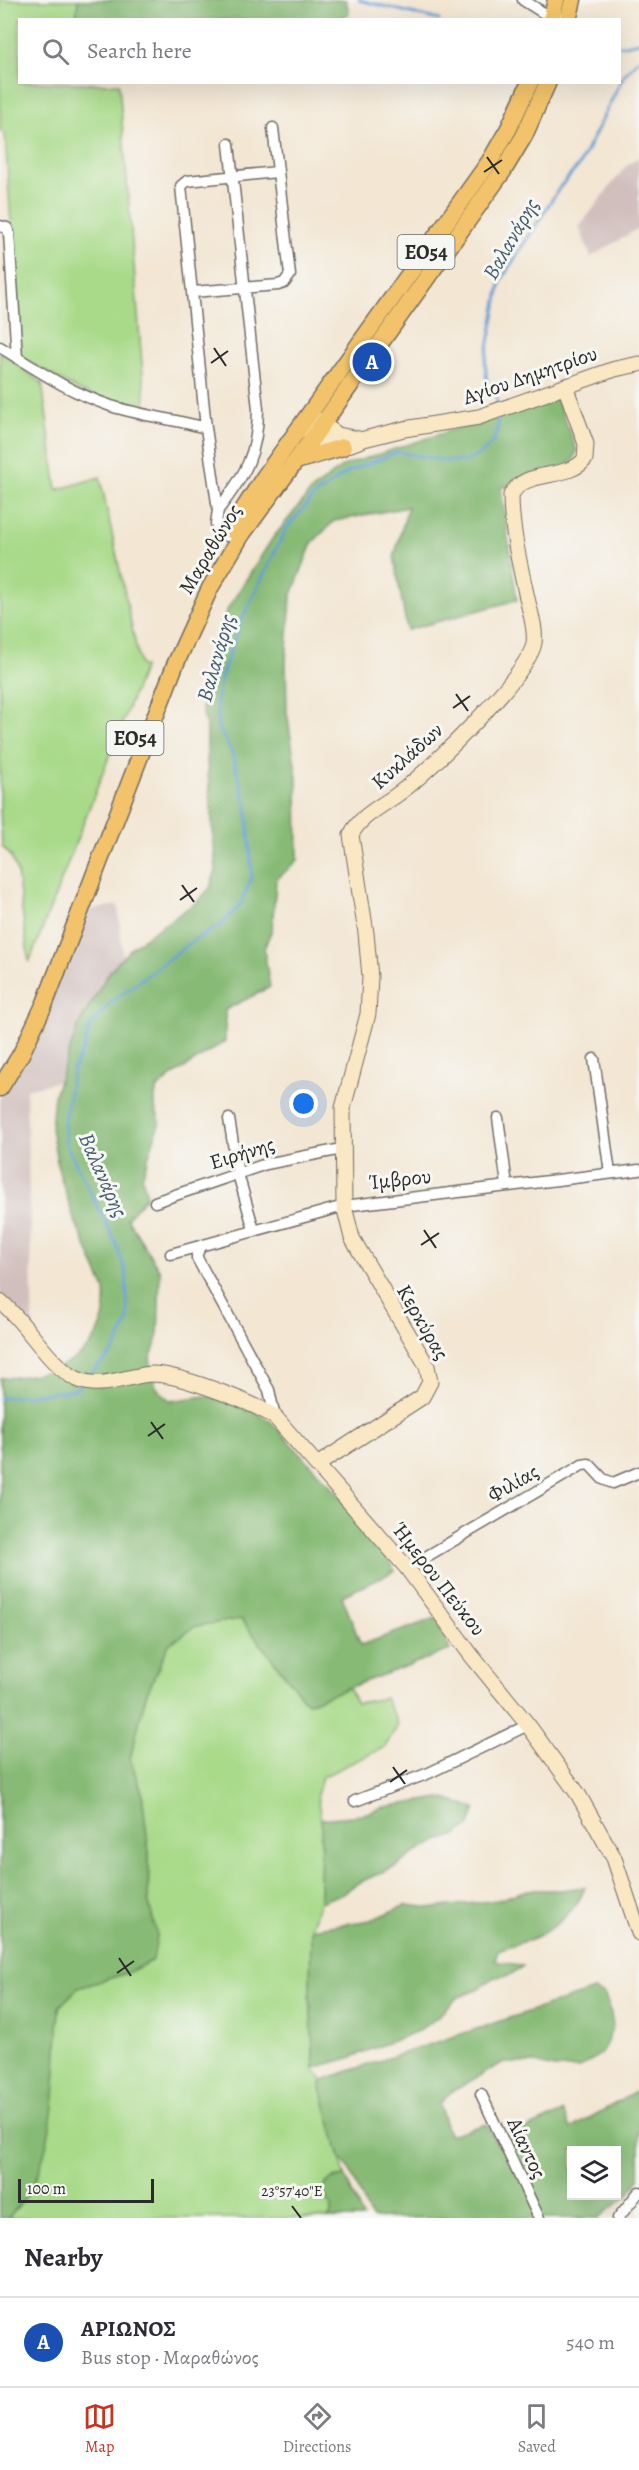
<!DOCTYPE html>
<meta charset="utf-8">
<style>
body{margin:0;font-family:Alegreya,serif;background:#f2f2f3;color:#2b2b33}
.controls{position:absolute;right:18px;bottom:18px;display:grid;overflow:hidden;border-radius:0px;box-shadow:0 6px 24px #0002}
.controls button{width:54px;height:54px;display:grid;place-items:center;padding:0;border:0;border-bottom:2px solid #e1e1e2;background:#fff;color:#2b2b33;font:30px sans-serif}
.scale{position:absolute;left:18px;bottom:15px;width:136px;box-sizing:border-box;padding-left:6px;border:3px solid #2b2b2b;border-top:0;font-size:16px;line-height:21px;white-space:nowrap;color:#2b2b2b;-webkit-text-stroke:4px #f6f6f2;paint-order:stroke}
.you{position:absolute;left:304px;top:1104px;width:21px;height:21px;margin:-15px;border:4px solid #fff;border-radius:50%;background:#1a73e8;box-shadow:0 0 0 9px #1a73e833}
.badge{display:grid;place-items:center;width:39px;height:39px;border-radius:50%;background:#c8321e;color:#fff;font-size:20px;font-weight:700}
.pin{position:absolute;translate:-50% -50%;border:3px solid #fff;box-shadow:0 2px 6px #0006}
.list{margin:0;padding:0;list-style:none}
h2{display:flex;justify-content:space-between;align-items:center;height:78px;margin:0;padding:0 24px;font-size:26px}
h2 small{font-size:20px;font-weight:400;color:#7c7c81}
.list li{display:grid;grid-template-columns:39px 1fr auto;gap:18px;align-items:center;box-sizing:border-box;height:90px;padding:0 24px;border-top:2px solid #e1e1e2}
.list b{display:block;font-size:22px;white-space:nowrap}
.list p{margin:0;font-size:20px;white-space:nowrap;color:#7c7c81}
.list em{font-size:20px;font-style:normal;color:#7c7c81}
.icon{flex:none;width:33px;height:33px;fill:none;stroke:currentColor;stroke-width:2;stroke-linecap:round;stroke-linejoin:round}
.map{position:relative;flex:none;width:639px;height:2218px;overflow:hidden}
.search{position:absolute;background:#fff;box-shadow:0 6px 24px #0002;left:18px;right:18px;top:18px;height:66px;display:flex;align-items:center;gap:15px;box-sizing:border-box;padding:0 21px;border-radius:0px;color:#7c7c81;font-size:22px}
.sheet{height:168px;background:#fff}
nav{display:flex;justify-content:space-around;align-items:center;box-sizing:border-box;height:84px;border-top:2px solid #e1e1e2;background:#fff;font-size:16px;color:#7c7c81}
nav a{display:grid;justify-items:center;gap:3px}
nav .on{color:#c8321e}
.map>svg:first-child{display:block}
.industrial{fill:#d1bfbd}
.green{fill:#a8da89;stroke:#6a825a;stroke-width:1.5}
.forest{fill:#86ba75;stroke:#587250;stroke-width:1.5;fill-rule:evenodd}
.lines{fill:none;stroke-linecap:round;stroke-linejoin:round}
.stream{stroke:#649ed3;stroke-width:3}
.street-casing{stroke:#716c66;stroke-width:13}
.secondary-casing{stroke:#716c66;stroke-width:17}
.primary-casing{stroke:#716c66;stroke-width:19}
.street{stroke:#fff;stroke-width:10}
.secondary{stroke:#fae7c3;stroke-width:15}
.primary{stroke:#f2c36a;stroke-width:16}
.ticks{fill:none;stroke:#2b2b2b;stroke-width:2}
.labels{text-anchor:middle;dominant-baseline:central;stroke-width:6;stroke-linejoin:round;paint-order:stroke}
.shield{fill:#f6f6f2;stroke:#686867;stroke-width:1.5}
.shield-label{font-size:20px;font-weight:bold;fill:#2b2b2b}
.street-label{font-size:21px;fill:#2b2b2b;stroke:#f6f6f2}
.water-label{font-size:22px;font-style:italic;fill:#42596e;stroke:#f6f6f2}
.ticks-label{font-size:15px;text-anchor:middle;fill:#2b2b2b;stroke:#f6f6f2;stroke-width:6;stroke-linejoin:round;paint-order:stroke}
</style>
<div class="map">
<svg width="639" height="2218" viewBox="0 0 639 2218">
<rect width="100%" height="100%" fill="#f6f6f2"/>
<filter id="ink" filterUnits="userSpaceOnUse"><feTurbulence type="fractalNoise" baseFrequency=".0167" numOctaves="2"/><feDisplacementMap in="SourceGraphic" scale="12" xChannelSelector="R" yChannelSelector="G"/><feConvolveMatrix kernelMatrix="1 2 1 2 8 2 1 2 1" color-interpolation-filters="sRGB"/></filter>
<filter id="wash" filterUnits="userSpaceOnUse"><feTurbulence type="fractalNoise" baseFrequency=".008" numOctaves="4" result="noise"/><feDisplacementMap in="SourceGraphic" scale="24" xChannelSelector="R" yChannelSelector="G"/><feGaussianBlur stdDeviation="1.35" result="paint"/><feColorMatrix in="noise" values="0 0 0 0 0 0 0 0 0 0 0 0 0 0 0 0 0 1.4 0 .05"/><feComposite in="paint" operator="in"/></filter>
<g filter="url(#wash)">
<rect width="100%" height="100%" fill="#f3e6d3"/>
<!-- industrial -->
<path class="industrial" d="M639 157V228L591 257 579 227 625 167Z
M118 905 123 957 110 971 79 1024 59 1081 26 1089 33 1331 0 1297V1094L84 911Z"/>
<!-- green -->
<path class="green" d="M0 0H78L76 19 20 20V82L119 84 146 412 80 391 20 357 5 133 0 132Z
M0 352 42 383 57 490 100 477 140 665 144 667 29 963 17 872 11 856 2 846 0 811Z
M241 1619 307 1703 348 1688 357 1703 385 1698 398 1725 385 1747 322 1777 317 1795 321 1819 320 1902 311 1929 310 1994 314 2068 322 2080 321 2088 345 2176 333 2178 321 2192 331 2205V2215L327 2218H8L31 2190 54 2087 59 2007 78 1988 127 1973 157 1936 148 1900 149 1854 142 1793 130 1759 146 1695 169 1644 196 1626Z"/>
<!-- forest -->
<path class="forest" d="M78 0H346L349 13 340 20 76 19Z
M556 396 577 451 573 460 564 466 501 488 517 600 407 630 394 557 408 507 334 521 312 543 291 597 286 661 287 712 297 778 298 860 276 880 272 929 264 949 270 987 225 1010V1041L172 1076 158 1088 155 1096V1108L160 1121 142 1177 147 1196 127 1218 160 1271 158 1338 150 1359 156 1387 170 1401 205 1396 236 1403 268 1419 367 1525 395 1571 342 1596 361 1645 436 1618 450 1650 307 1703 241 1619 196 1626 169 1644 146 1695 130 1759 142 1793 149 1854 148 1900 157 1936 153 1960 127 1973 78 1988 59 2007C56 2065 57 2137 31 2189 26 2199 15 2209 8 2218H0V1378C56 1376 110 1356 105 1290L73 1216 59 1172 51 1128 54 1095 79 1024 110 971 133 946 198 901 210 888 216 870 207 762V730L202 709 209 655 228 608 272 539 311 491 343 466Z
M440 1798 476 1808 470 1825 454 1836 438 1841 413 1854 398 1865 358 1883 341 1894 320 1902 321 1819 361 1815 384 1807Z
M585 1887C579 1907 559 1925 540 1935 527 1942 512 1944 498 1950L495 1961 523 1966 510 1975 495 1977 478 1989 457 1998 436 2018 418 2031 349 2058 314 2068 310 1994 311 1929 371 1920 406 1905 435 1908 498 1900 527 1890H561Z
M594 1990 604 1994 610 2008 613 2026 603 2052 580 2068H554L536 2063H502L451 2092 439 2104 449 2135 487 2124 496 2143 563 2112 570 2129 639 2090V2179L629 2194 598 2218H371L349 2169 340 2157 321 2088 322 2080ZM572 2150H616V2196H572Z
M345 2176 363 2218H327L331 2215V2205L321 2192C325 2180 334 2178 345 2176Z"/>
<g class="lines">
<!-- stream -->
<path class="stream" d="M359 0 439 20
M620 46 639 42
M497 404V397L487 382 485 363 501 280 560 187 580 164 624 75 639 59
M88 1376 113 1352 128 1321 126 1273 116 1243 66 1144 64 1121 73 1070 84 1048 90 1026 111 1002 194 940 221 925 241 904 252 876 247 807 231 751 218 727 216 702 221 678 239 625 286 529 314 496 349 471 398 452 446 461H467L482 453 493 442 498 427 497 417
M0 1398 74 1390 80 1385"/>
</g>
</g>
<g filter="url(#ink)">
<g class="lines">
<defs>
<path id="street" d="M523 0 542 12 558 17
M0 226 7 228 9 233 17 358
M193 292 278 285 284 283 290 275 273 128
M0 347C39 371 67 391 111 406 142 416 175 419 206 428
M218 510C245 475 258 454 258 409L229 144
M227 536 216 524 218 510 206 428 181 186 187 181 277 172
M594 1059 610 1173
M498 1118 507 1185
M229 1119 238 1174 254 1230
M155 1202 266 1164 342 1149
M201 1247 197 1253V1258L269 1390 275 1417
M171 1254 344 1206 639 1170
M407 1568 582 1465 589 1464 603 1479 613 1483 639 1472
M355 1801 429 1773 528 1725
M481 2094 539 2218
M618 2218 639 2192"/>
<path id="secondary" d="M314 418 338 435 359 439
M306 429 323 442 343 447 364 439 404 429 479 417 615 369 639 364
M0 1301C27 1323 48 1365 77 1379 102 1391 129 1374 154 1374 181 1375 252 1402 275 1417L407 1568 471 1655 528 1725 578 1794 614 1858 639 1933
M317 1465 422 1397 430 1382 427 1366 352 1238 344 1206 343 1108 368 1014 370 977 366 933 351 835C360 815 386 804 402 791 430 770 530 673 534 643 536 628 530 612 527 598 520 565 511 529 511 495 524 468 568 481 585 459L586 444 565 386"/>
<path id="primary" d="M551 20 556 0
M568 20 573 0
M296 461 343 447
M230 530 265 476 490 161 509 128 530 82
M0 1088 21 1054 45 1003 175 665 210 588 242 534 309 443 503 171 524 136 548 82"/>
</defs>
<!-- street casing -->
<use href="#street" class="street-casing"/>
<!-- secondary casing -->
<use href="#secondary" class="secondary-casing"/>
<!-- primary casing -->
<use href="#primary" class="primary-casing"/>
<!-- street -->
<use href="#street" class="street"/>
<!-- secondary -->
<use href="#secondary" class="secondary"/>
<!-- primary -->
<use href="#primary" class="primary"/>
</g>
</g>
<!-- ticks -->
<path class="ticks" d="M487 157 499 174M484 172 502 160M214 348 226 366M211 363 228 351M456 694 468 711M453 708 470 696M182 885 194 902M180 900 197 888M424 1230 436 1248M421 1245 439 1233M151 1422 163 1439M148 1436 165 1424M393 1767 405 1784M390 1782 407 1770M119 1958 131 1976M117 1973 134 1961M292 2206 301 2218"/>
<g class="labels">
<!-- shield labels -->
<g class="shield">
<rect x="397.5" y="235" width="57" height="34" rx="4.5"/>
<rect x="106.5" y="721" width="57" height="34" rx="4.5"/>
</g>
<g class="shield-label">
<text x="426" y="252">ΕΟ54</text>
<text x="135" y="738">ΕΟ54</text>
</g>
<!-- street labels -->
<g class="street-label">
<text transform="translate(530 375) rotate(-19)">Αγίου Δημητρίου</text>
<text transform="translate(210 549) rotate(-59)">Μαραθώνος</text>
<text transform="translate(407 756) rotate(-42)">Κυκλάδων</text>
<text transform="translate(242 1153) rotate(-17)">Ειρήνης</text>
<text transform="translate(400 1179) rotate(-6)">Ίμβρου</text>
<text transform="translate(423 1322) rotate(60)">Κερκύρας</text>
<text transform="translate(513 1483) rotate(-30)">Φιλίας</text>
<text transform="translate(439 1579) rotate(52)">Ήμερου Πεύκου</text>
<text transform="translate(527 2148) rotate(65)">Αίαντος</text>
</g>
<!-- water labels -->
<g class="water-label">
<text transform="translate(511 239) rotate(-60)">Βαλανάρης</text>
<text transform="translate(216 658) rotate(-74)">Βαλανάρης</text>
<text transform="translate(103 1175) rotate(66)">Βαλανάρης</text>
</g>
</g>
<g class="ticks-label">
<text x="292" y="2196">23°57'40"E</text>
</g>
</svg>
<div class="controls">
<button><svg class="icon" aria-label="layers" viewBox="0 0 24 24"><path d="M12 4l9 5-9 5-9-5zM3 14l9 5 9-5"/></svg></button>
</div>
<div class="scale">100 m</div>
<div class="you"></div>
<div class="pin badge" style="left:372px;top:362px;background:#1a4fb4">A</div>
<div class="search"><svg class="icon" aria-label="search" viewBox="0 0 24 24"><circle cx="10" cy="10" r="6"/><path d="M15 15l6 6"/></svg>Search here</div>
</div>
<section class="sheet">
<h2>Nearby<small></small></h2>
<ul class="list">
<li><span class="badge" style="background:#1a4fb4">A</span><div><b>ΑΡΙΩΝΟΣ</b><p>Bus stop · Μαραθώνος</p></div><em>540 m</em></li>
</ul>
</section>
<nav>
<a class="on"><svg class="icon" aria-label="map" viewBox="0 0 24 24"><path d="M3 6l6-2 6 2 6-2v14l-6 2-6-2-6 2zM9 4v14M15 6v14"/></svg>Map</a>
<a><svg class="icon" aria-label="directions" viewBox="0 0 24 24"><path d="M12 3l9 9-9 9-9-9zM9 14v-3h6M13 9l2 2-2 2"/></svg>Directions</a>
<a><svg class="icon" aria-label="saved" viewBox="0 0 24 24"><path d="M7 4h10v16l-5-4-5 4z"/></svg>Saved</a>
</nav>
